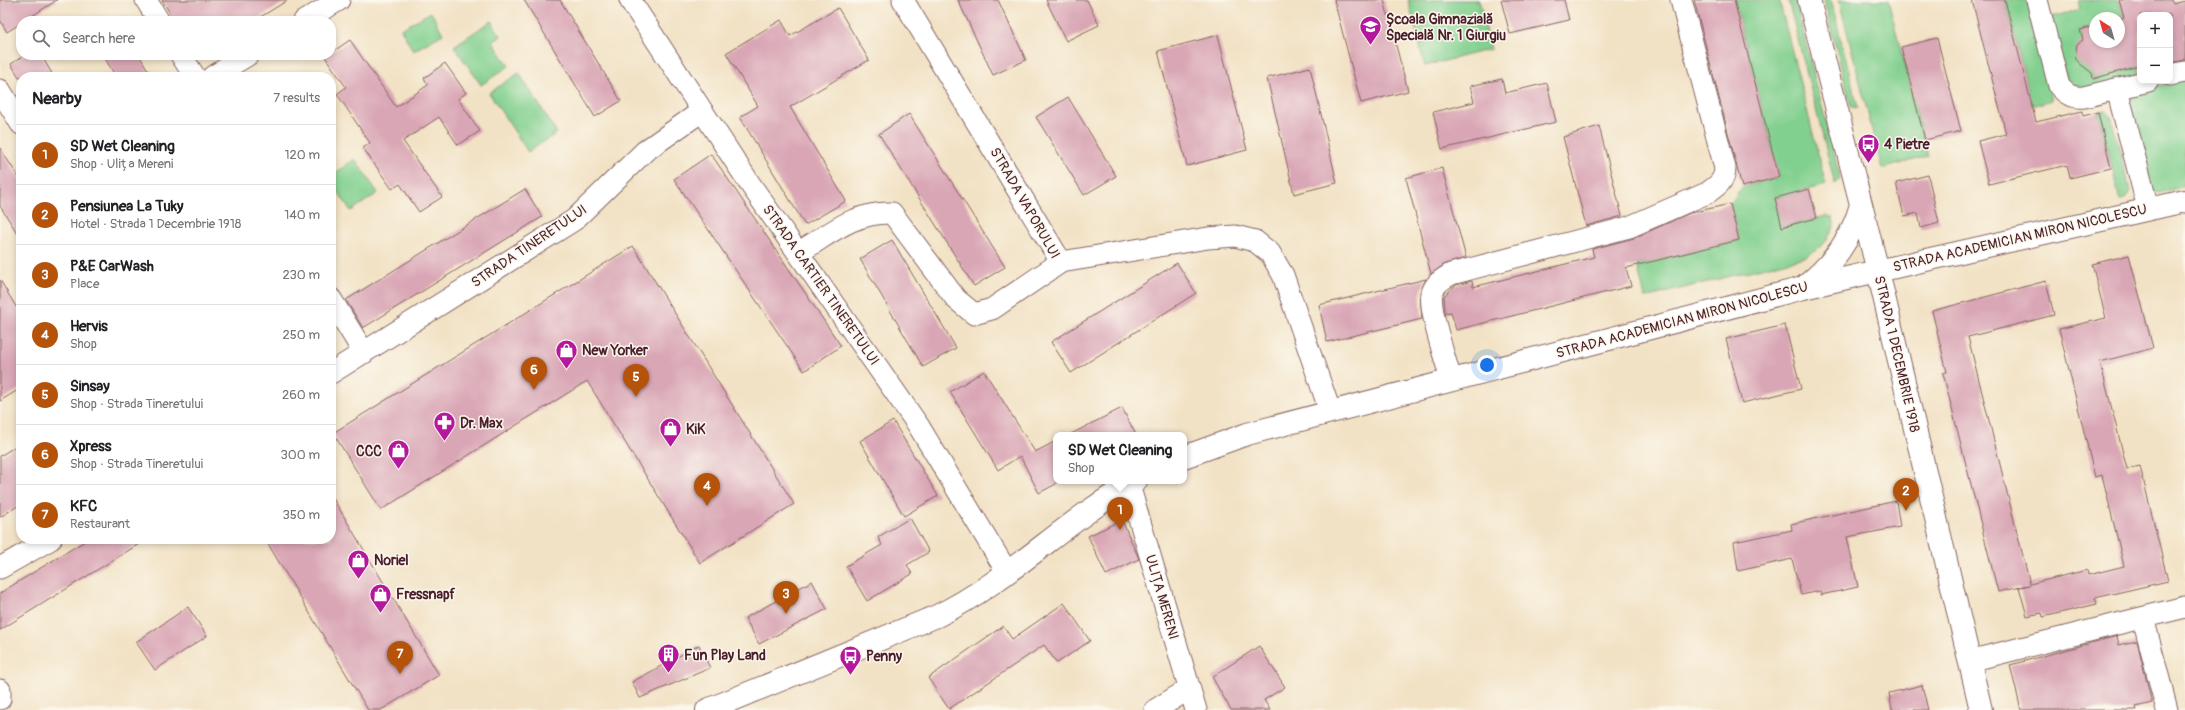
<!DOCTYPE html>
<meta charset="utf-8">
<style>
body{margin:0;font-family:Pangolin,sans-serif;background:#f2f2f2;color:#202124}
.controls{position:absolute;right:12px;top:12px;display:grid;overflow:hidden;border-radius:8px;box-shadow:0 2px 6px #0003}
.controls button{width:36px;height:36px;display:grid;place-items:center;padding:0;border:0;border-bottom:1px solid #e0e0e0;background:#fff;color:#202124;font:20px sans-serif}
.compass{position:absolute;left:2089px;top:12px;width:36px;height:36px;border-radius:50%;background:#fff;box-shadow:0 2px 6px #0003;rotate:323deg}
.you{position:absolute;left:1487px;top:365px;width:14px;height:14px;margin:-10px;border:3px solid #fff;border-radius:50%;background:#1a73e8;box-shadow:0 0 0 6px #1a73e833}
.badge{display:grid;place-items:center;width:26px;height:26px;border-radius:50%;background:#b45309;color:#fff;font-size:13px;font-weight:700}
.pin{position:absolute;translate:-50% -33px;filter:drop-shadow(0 1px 2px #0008)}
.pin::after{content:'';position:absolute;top:21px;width:14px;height:12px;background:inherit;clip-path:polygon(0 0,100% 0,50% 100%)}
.popup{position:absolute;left:1053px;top:432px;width:134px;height:52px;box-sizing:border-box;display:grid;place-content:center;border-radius:8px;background:#fff;filter:drop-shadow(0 1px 3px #0005);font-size:13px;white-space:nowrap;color:#757577}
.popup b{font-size:15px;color:#202124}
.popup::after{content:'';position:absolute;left:50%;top:100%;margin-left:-8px;border:8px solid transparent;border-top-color:#fff}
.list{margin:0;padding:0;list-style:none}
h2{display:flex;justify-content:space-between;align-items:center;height:52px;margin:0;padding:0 16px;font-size:17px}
h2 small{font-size:13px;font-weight:400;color:#757577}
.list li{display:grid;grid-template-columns:26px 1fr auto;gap:12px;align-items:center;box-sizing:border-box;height:60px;padding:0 16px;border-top:1px solid #e0e0e0}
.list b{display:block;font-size:15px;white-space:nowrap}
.list p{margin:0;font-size:13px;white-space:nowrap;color:#757577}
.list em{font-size:13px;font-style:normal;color:#757577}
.icon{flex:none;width:22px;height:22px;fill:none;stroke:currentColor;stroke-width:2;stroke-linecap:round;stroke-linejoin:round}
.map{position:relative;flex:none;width:2185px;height:710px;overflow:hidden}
.search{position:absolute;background:#fff;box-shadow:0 2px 6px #0003;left:16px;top:16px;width:320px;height:44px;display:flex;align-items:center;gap:10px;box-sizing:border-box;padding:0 14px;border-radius:16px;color:#757577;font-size:15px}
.panel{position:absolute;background:#fff;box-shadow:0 2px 6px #0003;left:16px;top:72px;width:320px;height:472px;border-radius:16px}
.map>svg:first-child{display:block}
.green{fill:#82d08f;stroke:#66785d}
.building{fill:#d9a6b5}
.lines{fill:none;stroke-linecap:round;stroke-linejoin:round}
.minor-casing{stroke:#856361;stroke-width:23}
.tertiary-casing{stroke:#856361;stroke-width:24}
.secondary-casing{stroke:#856361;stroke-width:24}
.minor{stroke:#fff;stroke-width:21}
.tertiary{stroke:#fff;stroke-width:22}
.secondary{stroke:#fff;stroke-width:22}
.labels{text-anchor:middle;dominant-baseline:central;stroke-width:3;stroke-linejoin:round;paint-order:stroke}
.poi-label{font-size:14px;font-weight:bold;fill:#4a1f2b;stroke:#fbf7ec;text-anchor:start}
.street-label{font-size:14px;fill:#4a1f2b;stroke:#fbf7ec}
</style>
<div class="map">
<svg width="2185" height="710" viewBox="0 0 2185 710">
<rect width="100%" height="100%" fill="#fbf7ec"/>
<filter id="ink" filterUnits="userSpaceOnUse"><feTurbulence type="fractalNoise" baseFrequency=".025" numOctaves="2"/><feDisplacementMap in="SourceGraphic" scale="8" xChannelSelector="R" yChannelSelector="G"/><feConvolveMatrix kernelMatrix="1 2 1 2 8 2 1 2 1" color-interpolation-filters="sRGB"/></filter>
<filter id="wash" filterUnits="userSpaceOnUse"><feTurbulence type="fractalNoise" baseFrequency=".012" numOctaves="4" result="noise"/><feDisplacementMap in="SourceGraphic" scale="16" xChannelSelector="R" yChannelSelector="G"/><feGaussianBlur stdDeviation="0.9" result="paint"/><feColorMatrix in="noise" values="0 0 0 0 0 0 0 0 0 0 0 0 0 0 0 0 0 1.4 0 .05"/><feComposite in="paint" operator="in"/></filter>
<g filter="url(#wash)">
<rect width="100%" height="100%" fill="#f2e2c5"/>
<!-- green -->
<path class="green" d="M1408 0H1479L1491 49 1425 66Z
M1734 0H1779L1826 185 1775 198 1783 227 1826 216 1832 217 1835 225C1828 240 1820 250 1804 257L1645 298 1637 265 1739 240 1730 204 1742 187 1779 177Z
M1788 0H1795L1840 178 1835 184Z
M1824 0H1831L1858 108 1851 106Z
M1839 0H1888L1928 156 1882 169Z
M2005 0H2027L2052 100 2032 106Z
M2078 0H2119L2124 18H2095V26L2080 30 2083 40C2071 50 2074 66 2091 68L2093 79 2138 66 2140 74 2096 90 2069 87 2049 18 2080 9Z
M431 12 443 34 413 51 401 29Z
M491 21 501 36 493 42 509 66 481 85 454 46Z
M519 73 557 133 528 152 489 93Z
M2185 78V186L2159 193 2153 192 2127 96 2132 93Z
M2106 111 2111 116 2130 192 2126 198 2120 201 2098 112Z
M355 159 378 193 351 211 331 181V176Z"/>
<g id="blocks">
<!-- building -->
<path class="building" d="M0 0H57L7 32 0 20Z
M162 0H288L254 21H175Z
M524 0H560L621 101 595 117Z
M958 0H998L1026 60 993 75Z
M1046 0H1087L1099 25 1066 41Z
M1334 0H1384L1408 91 1361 103Z
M1501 0H1564L1569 20 1510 34Z
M1694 0H1734L1779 177 1742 187Z
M1972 0H2005L2036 122 2082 111 2083 116 2098 112 2111 168 2070 178 2067 165 1989 184 1978 141 2006 134Z
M2119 0H2172L2173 4 2185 1V60L2170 63V15H2140V71L2138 66 2093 79 2092 73 2079 63 2075 58 2077 44 2083 40 2080 30 2095 26V42H2119V19L2124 18Z
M838 8 869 60 790 107 846 201 805 225 740 117 758 106 726 53 781 20 790 36Z
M1218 35 1247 150 1187 166 1158 51Z
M1937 38 1961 131 1925 140 1901 47Z
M350 40 396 107 428 85 424 78 445 63 466 93 458 99 480 131 458 145 439 117 403 141 442 197 419 212 400 184 392 189 363 148 370 143 337 94 346 87 325 57Z
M25 55H41L54 77H19L11 64Z
M103 55H139L152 77H116Z
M1310 67 1337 183 1294 194 1267 78Z
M1502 79 1505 93 1547 83 1556 122 1442 149 1433 112 1474 102 1470 86Z
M1068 97 1116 176 1084 195 1036 117Z
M909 114 1005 267 974 286 879 134Z
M1599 126 1622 216 1586 226 1563 137Z
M0 148 21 181V239L0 206Z
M711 154 841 346 804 371 674 179Z
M1442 168 1466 258 1445 264 1431 274 1406 178Z
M1928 175 1939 223 1921 228 1918 213 1904 216 1896 183Z
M525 189 542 217 363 328 346 300Z
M1809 189 1817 218 1782 227 1775 198Z
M1730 204 1739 240 1626 268 1631 286 1456 330 1451 312 1445 313 1444 296 1456 285 1472 281 1473 287 1594 257 1592 249 1634 238 1690 213Z
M892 240 956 348 923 367 860 259Z
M633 246 794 504 700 563 587 381 381 510 333 433Z
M2129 255 2153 348 2100 362 2127 469 2140 466 2168 581 2095 598 2097 604 2043 617 2042 613 2027 616 2019 587 2029 585 1998 592 1943 373 1947 372 1932 311 2046 281 2054 315 1968 337 2030 584 2087 570 2088 575 2124 566 2102 475 2095 477 2059 329 2106 318 2092 264Z
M1177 263 1196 293 1071 373 1051 342Z
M1426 279 1420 292 1422 319 1327 342 1319 305Z
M0 280 21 315V388L0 401Z
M1785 325 1801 389 1742 403 1726 339Z
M984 371 1035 452 1056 441V484L1039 493 1020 456 998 470 950 392Z
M1122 408 1136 435H1069Z
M893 421 938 496 904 516 860 441Z
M21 443V504L0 517V456Z
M331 495 439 675 381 710H368L265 539H331Z
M1896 501 1900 527 1847 537 1858 587 1821 595 1820 591 1801 595 1792 559 1738 571 1734 542 1792 530 1791 524Z
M910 518 929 552 907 565 912 574 867 601 846 566 882 545 878 537Z
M1122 520 1139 559 1106 575 1088 536Z
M88 539H147L0 630V593Z
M812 581 827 609 759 644 745 618Z
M1064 603 1090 641 1057 663 1044 645 949 709 928 678 1003 626 1012 639Z
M188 607 207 636 155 670 136 642Z
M2117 636 2119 645 2137 641 2152 703 2136 707 2137 710H2021L2010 665Z
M699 645 710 668 640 698 632 682Z
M1259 646 1285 687 1264 700 1270 710H1231L1212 677Z
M1922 685 1928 710H1892L1889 693Z"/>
</g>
</g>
<g filter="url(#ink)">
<use href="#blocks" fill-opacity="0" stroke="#856361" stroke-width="1"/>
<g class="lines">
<defs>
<path id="minor" d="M146 0 159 21
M630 0 750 184 918 425 1007 572
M2037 0 2059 86C2066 95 2073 98 2084 97L2148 81
M304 21 339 0
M181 55 195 77
M2170 75 2185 72
M212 77 248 55
M2117 89 2148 208
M0 90 21 124
M798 253C830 234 853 212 892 213L956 299 974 314 992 309 1061 262 903 0
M1061 262 1208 238 1235 236 1255 241 1270 253 1283 275 1330 411
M331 299 364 353
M331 373 574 220 645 151 702 111
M1451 380C1446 361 1428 309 1432 293 1435 283 1443 279 1451 274L1629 227 1707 193C1717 186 1725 181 1725 168L1681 0
M1129 485 1196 710
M0 568 51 539
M2143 618 2167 710
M1969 661 2185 607
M0 690V699
M1155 710 1189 689"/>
<path id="tertiary" d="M1184 457 1247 434 1803 288 2185 201
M707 710 937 616C1009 581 1066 520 1136 481"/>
<path id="secondary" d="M1809 0 1878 271 1981 710
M1803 288C1832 265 1851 240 1861 205"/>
</defs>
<!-- minor casing -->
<use href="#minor" class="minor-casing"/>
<!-- tertiary casing -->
<use href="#tertiary" class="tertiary-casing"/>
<!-- secondary casing -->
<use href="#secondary" class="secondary-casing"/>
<!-- minor -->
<use href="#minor" class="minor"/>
<!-- tertiary -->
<use href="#tertiary" class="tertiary"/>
<!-- secondary -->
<use href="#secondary" class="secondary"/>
</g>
</g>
<!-- icons -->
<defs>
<symbol id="school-pin" viewBox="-11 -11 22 30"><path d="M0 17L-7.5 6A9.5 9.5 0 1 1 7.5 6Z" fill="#b5179e" stroke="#fbf7ec"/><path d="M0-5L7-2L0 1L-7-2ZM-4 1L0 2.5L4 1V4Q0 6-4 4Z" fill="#fff"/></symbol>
<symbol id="bus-pin" viewBox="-11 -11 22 30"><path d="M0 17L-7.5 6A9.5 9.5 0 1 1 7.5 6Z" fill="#b5179e" stroke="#fbf7ec"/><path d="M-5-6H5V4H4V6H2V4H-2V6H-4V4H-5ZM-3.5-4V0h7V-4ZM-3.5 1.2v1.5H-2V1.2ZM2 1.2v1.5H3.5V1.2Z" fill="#fff"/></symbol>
<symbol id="shop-pin" viewBox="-11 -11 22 30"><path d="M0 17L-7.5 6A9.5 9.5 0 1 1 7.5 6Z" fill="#b5179e" stroke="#fbf7ec"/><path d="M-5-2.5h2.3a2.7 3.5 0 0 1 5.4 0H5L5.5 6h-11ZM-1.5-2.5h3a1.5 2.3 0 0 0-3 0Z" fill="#fff"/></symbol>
<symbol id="pharmacy-pin" viewBox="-11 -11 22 30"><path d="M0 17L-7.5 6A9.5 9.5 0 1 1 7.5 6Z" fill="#b5179e" stroke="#fbf7ec"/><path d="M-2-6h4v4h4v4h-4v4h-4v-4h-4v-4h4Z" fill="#fff"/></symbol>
<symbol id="building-pin" viewBox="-11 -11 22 30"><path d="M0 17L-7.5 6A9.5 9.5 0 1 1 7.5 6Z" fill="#b5179e" stroke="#fbf7ec"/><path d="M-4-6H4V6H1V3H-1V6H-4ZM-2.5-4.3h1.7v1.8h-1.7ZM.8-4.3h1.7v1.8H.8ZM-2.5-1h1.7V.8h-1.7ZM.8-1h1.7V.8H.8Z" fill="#fff"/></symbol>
</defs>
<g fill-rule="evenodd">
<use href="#school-pin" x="1358" y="14" width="25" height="34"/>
<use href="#bus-pin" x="1856" y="132" width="25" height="34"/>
<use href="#shop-pin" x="554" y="338" width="25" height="34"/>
<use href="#pharmacy-pin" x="432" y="410" width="25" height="34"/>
<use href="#shop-pin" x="658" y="416" width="25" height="34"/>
<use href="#shop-pin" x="386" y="438" width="25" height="34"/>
<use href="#shop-pin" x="346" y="548" width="25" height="34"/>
<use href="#shop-pin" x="368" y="582" width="25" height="34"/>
<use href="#building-pin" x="656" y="642" width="25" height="34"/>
<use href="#bus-pin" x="838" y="644" width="25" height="34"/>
</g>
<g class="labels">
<!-- poi labels -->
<g class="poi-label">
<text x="1386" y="19">Școala Gimnazială<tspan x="1386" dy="16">Specială Nr. 1 Giurgiu</tspan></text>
<text x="1884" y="144">4 Pietre</text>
<text x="582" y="350">New Yorker</text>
<text x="460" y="423">Dr. Max</text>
<text x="686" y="429">KiK</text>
<text x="382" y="451" text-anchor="end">CCC</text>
<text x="374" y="560">Noriel</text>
<text x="396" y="594">Fressnapf</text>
<text x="684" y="655">Fun Play Land</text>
<text x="866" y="656">Penny</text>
</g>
<!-- street labels -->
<g class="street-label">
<text transform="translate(1025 203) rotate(60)">STRADA VAPORULUI</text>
<text transform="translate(2020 238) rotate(-13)">STRADA ACADEMICIAN MIRON NICOLESCU</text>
<text transform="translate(529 246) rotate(-34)">STRADA TINERETULUI</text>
<text transform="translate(821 285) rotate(55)">STRADA CARTIER TINERETULUI</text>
<text transform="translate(1682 320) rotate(-15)">STRADA ACADEMICIAN MIRON NICOLESCU</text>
<text transform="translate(1897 354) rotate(77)">STRADA 1 DECEMBRIE 1918</text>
<text transform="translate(1162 597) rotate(74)">ULIȚA MERENI</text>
</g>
</g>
</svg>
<div class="controls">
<button>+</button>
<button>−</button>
</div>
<svg class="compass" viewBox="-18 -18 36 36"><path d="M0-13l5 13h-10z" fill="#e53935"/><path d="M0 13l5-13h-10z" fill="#757577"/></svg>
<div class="you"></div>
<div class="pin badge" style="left:1120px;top:530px">1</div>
<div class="popup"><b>SD Wet Cleaning</b>Shop</div>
<div class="pin badge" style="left:1906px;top:511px">2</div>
<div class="pin badge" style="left:786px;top:614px">3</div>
<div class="pin badge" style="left:707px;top:506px">4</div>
<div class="pin badge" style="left:636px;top:397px">5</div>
<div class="pin badge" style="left:534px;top:390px">6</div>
<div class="pin badge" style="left:400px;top:674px">7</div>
<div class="search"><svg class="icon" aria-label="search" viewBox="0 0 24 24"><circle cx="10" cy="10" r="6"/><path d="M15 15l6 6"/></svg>Search here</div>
<section class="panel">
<h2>Nearby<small>7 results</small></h2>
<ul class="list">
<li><span class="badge">1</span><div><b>SD Wet Cleaning</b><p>Shop · Ulița Mereni</p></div><em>120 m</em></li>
<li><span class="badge">2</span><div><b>Pensiunea La Tuky</b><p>Hotel · Strada 1 Decembrie 1918</p></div><em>140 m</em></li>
<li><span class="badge">3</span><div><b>P&amp;E CarWash</b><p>Place</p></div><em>230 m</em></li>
<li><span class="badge">4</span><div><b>Hervis</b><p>Shop</p></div><em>250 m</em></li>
<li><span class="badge">5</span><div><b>Sinsay</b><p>Shop · Strada Tineretului</p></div><em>260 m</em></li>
<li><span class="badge">6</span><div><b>Xpress</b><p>Shop · Strada Tineretului</p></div><em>300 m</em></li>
<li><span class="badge">7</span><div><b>KFC</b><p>Restaurant</p></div><em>350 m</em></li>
</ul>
</section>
</div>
